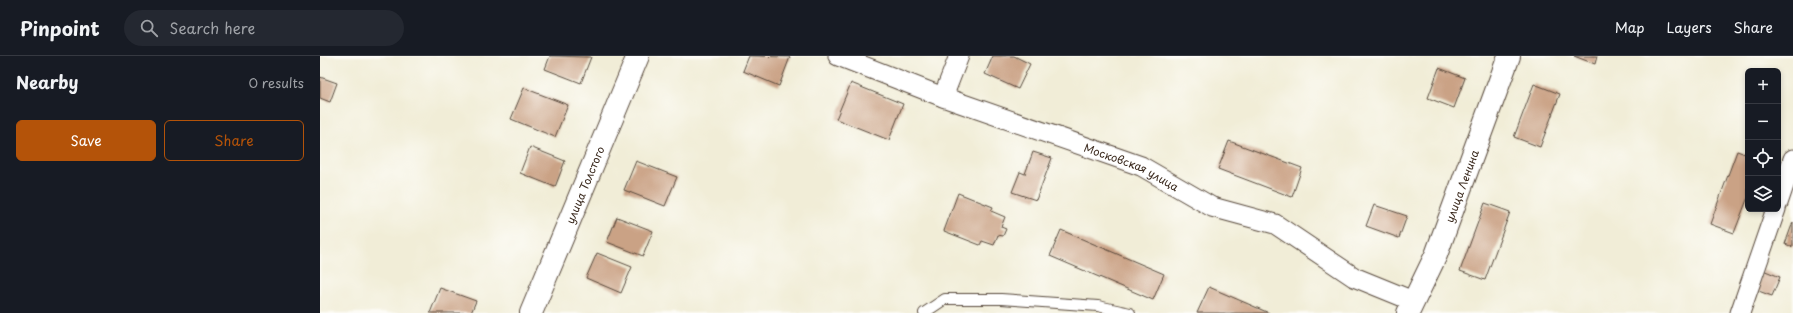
<!DOCTYPE html>
<meta charset="utf-8">
<style>
body{margin:0;font-family:"Playpen Sans",sans-serif;background:#242831;color:#f1f3f6}
.controls{position:absolute;right:12px;top:12px;display:grid;overflow:hidden;border-radius:6px;box-shadow:0 2px 6px #0003}
.controls button{width:36px;height:36px;display:grid;place-items:center;padding:0;border:0;border-bottom:1px solid #363941;background:#171b24;color:#f1f3f6;font:20px sans-serif}
.list{margin:0;padding:0;list-style:none}
h2{display:flex;justify-content:space-between;align-items:center;height:52px;margin:0;padding:0 16px;font-size:17px}
h2 small{font-size:13px;font-weight:400;color:#9ea1a6}
.actions{display:flex;gap:8px;padding:12px 16px}
.actions a{flex:1;padding:9px 0;border:1px solid #b45309;border-radius:6px;text-align:center;font-size:14px;color:#b45309}
.actions .main{background:#b45309;color:#fff}
.icon{flex:none;width:22px;height:22px;fill:none;stroke:currentColor;stroke-width:2;stroke-linecap:round;stroke-linejoin:round}
.map{position:relative;flex:none;width:1473px;height:257px;overflow:hidden}
header{display:flex;align-items:center;gap:24px;box-sizing:border-box;height:56px;padding:0 20px;background:#171b24;border-bottom:1px solid #363941}
header strong{font-size:19px}
nav{display:flex;gap:22px;margin-inline-start:auto;font-size:14px}
.search{width:280px;height:36px;background:#242831;display:flex;align-items:center;gap:10px;box-sizing:border-box;padding:0 14px;border-radius:22px;color:#9ea1a6;font-size:15px}
main{display:flex}
aside{flex:1;background:#171b24}
.map>svg:first-child{display:block}
.building{fill:#caa285}
.lines{fill:none;stroke-linecap:round;stroke-linejoin:round}
.lane-casing{stroke:#56473a;stroke-width:12}
.street-casing{stroke:#56473a;stroke-width:21}
.secondary-casing{stroke:#56473a;stroke-width:24}
.lane{stroke:#fff;stroke-width:10}
.street{stroke:#fff;stroke-width:19}
.secondary{stroke:#fff;stroke-width:22}
.labels{text-anchor:middle;dominant-baseline:central;stroke-width:3;stroke-linejoin:round;paint-order:stroke}
.street-label{font-size:11px;fill:#3b2a1e;stroke:#fdfcf7}
</style>
<header>
<strong>Pinpoint</strong>
<div class="search"><svg class="icon" aria-label="search" viewBox="0 0 24 24"><circle cx="10" cy="10" r="6"/><path d="M15 15l6 6"/></svg>Search here</div>
<nav><a>Map</a><a>Layers</a><a>Share</a></nav>
</header>
<main>
<aside>
<h2>Nearby<small>0 results</small></h2>
<ul class="list">
</ul>
<div class="actions"><a class="main">Save</a><a>Share</a></div>
</aside>
<div class="map">
<svg width="1473" height="257" viewBox="0 0 1473 257">
<rect width="100%" height="100%" fill="#fdfcf7"/>
<filter id="ink" filterUnits="userSpaceOnUse"><feTurbulence type="fractalNoise" baseFrequency=".025" numOctaves="2"/><feDisplacementMap in="SourceGraphic" scale="8" xChannelSelector="R" yChannelSelector="G"/><feConvolveMatrix kernelMatrix="1 2 1 2 8 2 1 2 1" color-interpolation-filters="sRGB"/></filter>
<filter id="wash" filterUnits="userSpaceOnUse"><feTurbulence type="fractalNoise" baseFrequency=".012" numOctaves="4" result="noise"/><feDisplacementMap in="SourceGraphic" scale="16" xChannelSelector="R" yChannelSelector="G"/><feGaussianBlur stdDeviation="0.9" result="paint"/><feColorMatrix in="noise" values="0 0 0 0 0 0 0 0 0 0 0 0 0 0 0 0 0 1.4 0 .05"/><feComposite in="paint" operator="in"/></filter>
<g filter="url(#wash)">
<rect width="100%" height="100%" fill="#f1edd7"/>
<g id="blocks">
<!-- building -->
<path class="building" d="M230 0 271 1 261 27 225 13Z
M429 0 470 1 459 30 423 15Z
M673 0H694L710 8 698 33 665 18Z
M1254 0H1277L1275 8Z
M1119 12 1145 22 1134 52 1108 42Z
M0 21 17 27 10 46 0 42Z
M531 27 583 48 569 84 516 63Z
M1214 28 1240 38 1220 91 1194 81Z
M204 32 248 49 235 81 191 63Z
M909 85 982 112 972 141 898 113Z
M210 91 245 105 235 131 200 117Z
M1417 95 1428 99V141L1414 177 1390 168Z
M713 96 732 102 716 144 692 136 700 116 705 118Z
M316 105 357 121 345 150 304 134Z
M638 137 673 151 671 155 685 161 681 171 686 173 683 180 678 179 674 189 662 185 660 189 624 175Z
M1165 147 1190 156 1165 224 1140 215Z
M1054 149 1087 160 1079 182 1046 170Z
M297 161 333 175 323 200 287 186Z
M1473 166V191L1465 188Z
M741 174 844 218 833 244 730 200Z
M277 197 312 211 301 237 266 222Z
M1443 214 1460 221 1452 240 1436 234Z
M889 231 949 257H877Z
M120 232 156 245 151 257H110Z"/>
</g>
</g>
<g filter="url(#ink)">
<use href="#blocks" fill-opacity="0" stroke="#56473a" stroke-width="1"/>
<g class="lines">
<defs>
<path id="lane" d="M604 257 625 243H681L778 250 810 257"/>
<g id="street">
<path id="s1" d="M518 0 623 41 821 110 892 151 955 168 1034 221 1093 245"/>
<path d="M623 41 639 0"/>
<path d="M1458 147 1473 103"/>
<path d="M1420 257 1456 153"/>
</g>
<g id="secondary">
<path id="s2" d="M211 257 318 0"/>
<path id="s3" d="M1088 257 1116 199 1189 0"/>
</g>
</defs>
<!-- lane casing -->
<use href="#lane" class="lane-casing"/>
<!-- street casing -->
<use href="#street" class="street-casing"/>
<!-- secondary casing -->
<use href="#secondary" class="secondary-casing"/>
<!-- lane -->
<use href="#lane" class="lane"/>
<!-- street -->
<use href="#street" class="street"/>
<!-- secondary -->
<use href="#secondary" class="secondary"/>
</g>
</g>
<g class="labels">
<!-- street labels -->
<g class="street-label">
<text stroke="none"><textPath href="#s1" startOffset="314">Московская улица</textPath></text>
<text stroke="none"><textPath href="#s2" startOffset="139">улица Толстого</textPath></text>
<text stroke="none"><textPath href="#s3" startOffset="138">улица Ленина</textPath></text>
</g>
</g>
</svg>
<div class="controls">
<button>+</button>
<button>−</button>
<button><svg class="icon" aria-label="locate" viewBox="0 0 24 24"><circle cx="12" cy="12" r="6"/><path d="M12 2v4M12 18v4M2 12h4M18 12h4"/></svg></button>
<button><svg class="icon" aria-label="layers" viewBox="0 0 24 24"><path d="M12 4l9 5-9 5-9-5zM3 14l9 5 9-5"/></svg></button>
</div>
</div>
</main>
